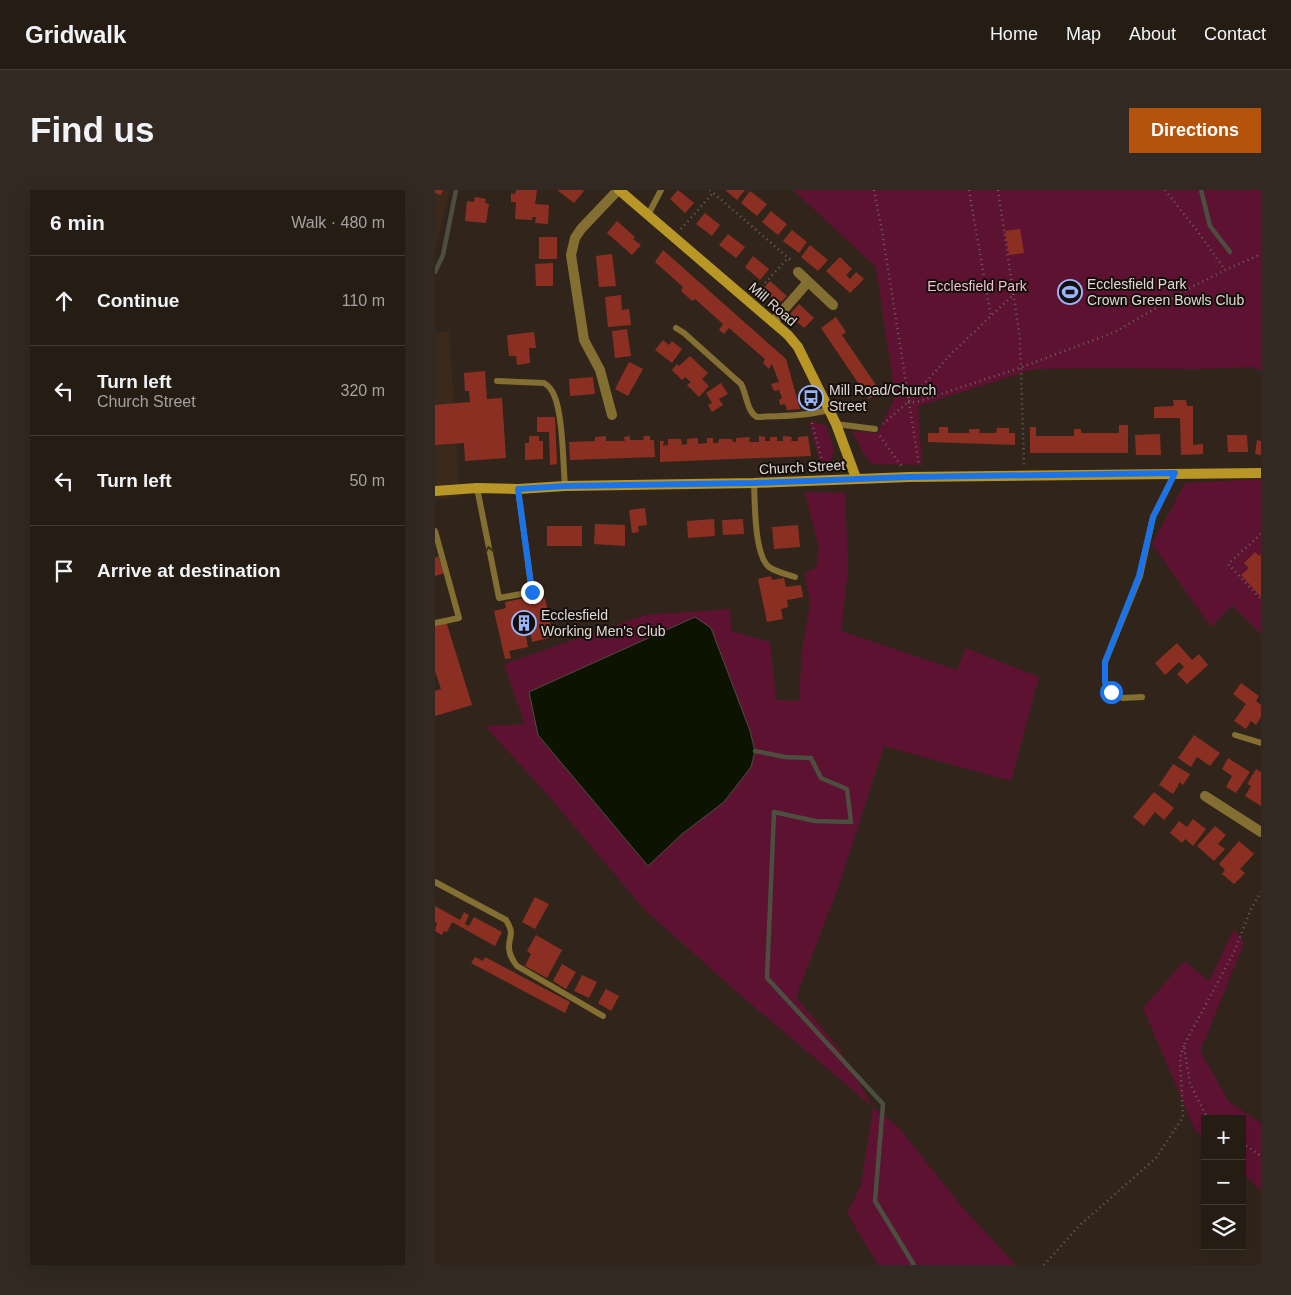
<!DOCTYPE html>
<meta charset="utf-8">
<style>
body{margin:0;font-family:Helvetica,sans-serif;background:#312922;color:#f1f3f6}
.controls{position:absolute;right:15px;bottom:15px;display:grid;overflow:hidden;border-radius:0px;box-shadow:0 5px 20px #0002}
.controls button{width:45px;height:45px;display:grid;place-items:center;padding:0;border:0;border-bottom:1px solid #423a34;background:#251c14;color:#f1f3f6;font:25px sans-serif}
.stop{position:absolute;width:15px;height:15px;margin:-11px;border:4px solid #1a73e8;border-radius:50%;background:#fff}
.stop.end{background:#1a73e8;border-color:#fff;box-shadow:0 1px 5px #0008}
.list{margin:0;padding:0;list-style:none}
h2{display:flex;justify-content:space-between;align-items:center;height:65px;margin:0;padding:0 20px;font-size:21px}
h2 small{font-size:16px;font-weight:400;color:#a3a1a0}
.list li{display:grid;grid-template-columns:32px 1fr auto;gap:15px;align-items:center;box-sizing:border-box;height:90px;padding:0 20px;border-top:1px solid #423a34}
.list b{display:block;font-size:19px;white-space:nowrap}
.list p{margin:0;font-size:16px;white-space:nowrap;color:#a3a1a0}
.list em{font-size:16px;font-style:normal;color:#a3a1a0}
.icon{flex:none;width:28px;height:28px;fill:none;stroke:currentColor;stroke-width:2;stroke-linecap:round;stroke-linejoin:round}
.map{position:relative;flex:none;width:826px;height:1075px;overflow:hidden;border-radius:0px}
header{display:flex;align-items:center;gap:30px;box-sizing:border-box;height:70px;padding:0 25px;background:#251c14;border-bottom:1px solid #423a34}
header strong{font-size:24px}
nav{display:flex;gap:28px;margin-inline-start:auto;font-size:18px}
.intro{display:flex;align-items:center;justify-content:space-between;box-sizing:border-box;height:120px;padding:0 30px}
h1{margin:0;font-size:35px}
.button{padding:12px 22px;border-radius:0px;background:#b45309;color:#fff;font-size:18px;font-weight:700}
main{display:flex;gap:30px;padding:0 30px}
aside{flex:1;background:#251c14;border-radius:0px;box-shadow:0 5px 20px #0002}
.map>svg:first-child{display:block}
.built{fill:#3b291b}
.green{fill:#5e1232}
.water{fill:#0c1300;stroke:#4c4e3f}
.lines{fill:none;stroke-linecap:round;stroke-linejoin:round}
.stream{stroke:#4c4e3f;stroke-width:4.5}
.building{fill:#8c2f23}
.path{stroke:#6d6259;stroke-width:2.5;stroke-dasharray:1 4;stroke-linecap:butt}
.lane{stroke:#836f31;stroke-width:6}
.street{stroke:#836f31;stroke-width:10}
.secondary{stroke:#b89727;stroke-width:10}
.oneway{stroke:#3c3118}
.route{stroke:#1a73e8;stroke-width:6}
.labels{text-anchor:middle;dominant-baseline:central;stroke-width:4;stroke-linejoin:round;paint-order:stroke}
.poi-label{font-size:14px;fill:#e0d8d1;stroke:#150f0b;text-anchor:start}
.park-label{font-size:14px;fill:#f3bfcd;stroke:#150f0b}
.street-label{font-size:14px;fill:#e0d8d1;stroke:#150f0b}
</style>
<header>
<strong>Gridwalk</strong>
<nav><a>Home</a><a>Map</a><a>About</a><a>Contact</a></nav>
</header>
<div class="intro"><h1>Find us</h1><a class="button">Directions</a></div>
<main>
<aside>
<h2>6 min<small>Walk · 480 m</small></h2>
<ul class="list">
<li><svg class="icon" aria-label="ahead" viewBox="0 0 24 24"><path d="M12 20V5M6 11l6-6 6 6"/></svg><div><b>Continue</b></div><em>110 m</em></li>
<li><svg class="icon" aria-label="left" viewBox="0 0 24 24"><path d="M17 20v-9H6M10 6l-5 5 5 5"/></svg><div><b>Turn left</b><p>Church Street</p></div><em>320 m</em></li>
<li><svg class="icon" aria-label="left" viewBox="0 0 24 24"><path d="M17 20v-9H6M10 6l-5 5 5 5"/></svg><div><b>Turn left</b></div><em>50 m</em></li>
<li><svg class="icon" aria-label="arrive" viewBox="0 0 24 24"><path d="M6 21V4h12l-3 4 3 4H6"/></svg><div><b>Arrive at destination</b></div></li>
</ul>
</aside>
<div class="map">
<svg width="826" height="1075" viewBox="0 0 826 1075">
<rect width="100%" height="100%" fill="#31251b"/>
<!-- built -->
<path class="built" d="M0 0H15L0 59Z
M14 141 25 307 0 310V143Z"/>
<!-- green -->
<path class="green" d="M358 0H826V181L818 177 761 179 678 178 599 179 483 216 487 275 437 274 428 262 417 241 443 243 460 207 441 77Z
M374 231 390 235C396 248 401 257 396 271L386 277Z
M826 289V444L797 415 776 437 717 354 750 293Z
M370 302 410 303 413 379 406 441 522 480 531 458 604 487 576 591 449 556 403 698 361 807 405 860 438 917 464 938 528 1018 581 1075H443L412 1023 426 995 438 917 303 803 209 719 112 604 50 536 90 534 69 474 210 425 295 419 296 441 335 452 341 510 364 511 367 461 375 414 370 383 381 378 384 358Z
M799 739 809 753 765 861 794 912 826 933V1000L807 983V929H770V949L760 940 708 818 749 771 774 791Z"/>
<!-- water -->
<path class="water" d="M260 427 276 438 315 541 320 561 316 577 289 612 247 644 213 676 103 545 94 502Z"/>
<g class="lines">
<!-- stream -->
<path class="stream" d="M766 0 775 36 795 62
M0 82 8 65 21 0
M320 561 350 567 376 568 386 588 412 599 416 632 380 631 339 622 332 788 448 914 440 1011 479 1075"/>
</g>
<!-- building -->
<path class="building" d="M0 0H8L6 5 0 3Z
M81 0H102L100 14 114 15 113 34 100 33 101 27H97V30L80 29 81 12H76V3L80 4Z
M122 0H147L149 1 139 13Z
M243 0 259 13 250 23 235 9Z
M290 0H310L302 10Z
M315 1 332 14 322 26 306 13Z
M40 7 51 9 50 13 54 14 51 33 30 31 32 11 39 12Z
M336 21 352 34 343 45 327 32Z
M270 23 285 35 277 46 261 34Z
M182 31 200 47 198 49 206 55 197 65 172 43Z
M585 39 589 63 574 65 570 41Z
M357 40 372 52 364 63 348 51Z
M293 44 310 57 301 68 284 55Z
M104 47H122V69H104Z
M375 55 393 70 383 81 366 67Z
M228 60 351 169 365 219 352 220 350 214 345 215 344 210 347 208 344 200 339 201 336 194 344 192 337 174 334 179 328 173 330 169 294 138 289 144 284 140 288 134 260 109 257 111 246 101 248 97 220 72Z
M177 64 181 96 164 97 161 66Z
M318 66 334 79 325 90 310 77Z
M405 67 417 79 411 85 415 89 421 82 429 89 415 103 391 81Z
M118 73V96H101L100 74Z
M335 91 352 106 344 114 328 99Z
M186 105 187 120 194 119 196 135 173 137 170 107Z
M364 114 379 128 369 138 354 125Z
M401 127 411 142 407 145 445 201 434 209 386 138Z
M192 139 196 166 180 168 177 141Z
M99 142 101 158H94L95 173 82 175 81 166H74L72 145Z
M228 150 234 155 237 151 247 159 237 173 220 160Z
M255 166 273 183 267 189 274 196 264 207 252 195 256 192 250 187 247 190 237 180 242 174 244 176Z
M194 172 208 179 193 206 180 199Z
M50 181 52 209 67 208 71 268 30 271 29 253 0 255V215L35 212 34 201H30L29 183Z
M158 187 160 204 135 206 134 189Z
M286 193 293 204 284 209 288 215 277 222 273 215 277 213 271 203Z
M738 210H751L752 216H758V255L768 254V264L746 265 745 228H719V217L739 216Z
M102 227H120L122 274 115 275 114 242H102Z
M684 235H693V263H595V237H601V246H639V239H646V243H684Z
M504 237H513V243H534V239H545L544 243H561L562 238H574V243H580V255L493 252V243H504Z
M725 244 726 265H701L700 245Z
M792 245H812L813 262H793Z
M94 246H104V251H108V269L90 270V253H94Z
M171 246V251H190L189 247 195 246V250H208L209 246H215V250H219L220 267 135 270 134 252 160 251V247Z
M324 246 330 247V251H335V247H342V251H348V246L357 247 356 251H363V247L373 246 376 266 225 272V251H229L228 256 233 255V249H246L247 255 252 254V249L263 248V254L272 253V248H278V253H283L284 249H297L298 252H301V248L315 247 314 252H324Z
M822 250 826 251V265L820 264Z
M210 318 212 335 203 336 204 342 197 343 194 320Z
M279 329 280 346 253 348 252 331Z
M308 329 309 344 288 345 287 330Z
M160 334 190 335V356L159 354Z
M363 335 365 357 339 359 337 337Z
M112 336H147V356H112Z
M820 362 824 366 826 364V407L806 385 814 378 809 373Z
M3 366 9 383 0 386V368Z
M336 386 337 390 349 388 351 397 366 395 368 407 352 410 353 417 346 419 348 429 332 432 323 389Z
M94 407V411L110 408 118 447 97 452 96 445 91 446 93 457 74 461 76 468 70 469 59 421 71 418 70 412Z
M11 431 37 515 0 526V501L6 499 0 481V434Z
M742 453 757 470 764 464 773 475 752 494 742 484 749 477 744 472 730 485 720 473Z
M806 493 824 506 821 511 826 515V527L821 535 816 531 811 539 799 531 811 514 798 504Z
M759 545 785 563 775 576 762 567 756 577 743 568Z
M793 568 815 582 801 603 791 597 797 586 787 579Z
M738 574 755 584 748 595 745 592 738 604 724 595Z
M821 579 826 582V616L810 606 816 596 812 594Z
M719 602 739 618 729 630 720 622 709 636 698 627Z
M758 629 771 639 758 656 750 649 747 653 735 643 744 631 752 637Z
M780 636 791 645 783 654 790 659 779 671 762 656Z
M804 651 819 664 805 679 810 683 799 694 787 684 790 680 784 674Z
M100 707 114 714 100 739 87 732Z
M0 716 25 730 29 722 34 725 30 734 34 736 39 727 67 742 60 756 17 732 12 742 9 741 7 745 0 741 2 733 0 732Z
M101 745 127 760 112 788 90 776 96 764 92 761Z
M40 767 48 771 50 767 135 812 130 823 36 773Z
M127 774 141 782 131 799 118 791Z
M147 785 162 792 154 808 139 801Z
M171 799 184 806 176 821 163 813Z"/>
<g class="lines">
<!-- path -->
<path class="path" d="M275 0 358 72
M439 0 447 41 484 275
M534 0 556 127
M563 0 585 149 589 276
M730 0 763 42 790 80
M246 39 278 3
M320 104 353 68
M473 212H482L587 177 680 142 757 97 790 80 822 66 826 67
M377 233 389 278
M448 234 473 212 516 164 578 105
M445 246 467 277
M826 344 793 374 826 409
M773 929 755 894 749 855 799 762 816 719 826 702
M807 953 826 966
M609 1075 645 1035 721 968 748 927 745 868 749 855"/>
<!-- lane -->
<path class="lane" d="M213 25 226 0
M241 138 249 143 306 194C312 205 312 222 322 227 346 226 370 226 394 220
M62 191 109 193C114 196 117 200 119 205 128 225 128 273 130 296
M401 234 440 239
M319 293C320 312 319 365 334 377 341 382 351 384 360 387
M42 298 64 408 97 402 83 299
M0 341 24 428 0 433
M707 507 688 508 676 502 670 492V472L705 386 718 327 740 283
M800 545 826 553
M0 692 71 730C80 745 74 744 74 757 74 764 78 771 82 776L168 826"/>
<!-- street -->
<path class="street" d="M363 82 398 115
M338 132 373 92
M177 225 165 180 149 150 136 65 140 48 146 39 183 0
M770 606 826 642"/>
<!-- secondary -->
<path class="secondary" d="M184 0 353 145 363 157 401 234 421 288
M0 301 42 298 83 299 130 296 319 293 474 287 826 283"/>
</g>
<!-- one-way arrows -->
<defs><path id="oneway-chevron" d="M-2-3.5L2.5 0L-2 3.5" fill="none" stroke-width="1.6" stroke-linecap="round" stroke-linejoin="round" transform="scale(1.25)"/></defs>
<use class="oneway" href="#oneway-chevron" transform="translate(54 360) rotate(-101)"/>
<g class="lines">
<!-- route -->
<path class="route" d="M97 402 83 299 130 296 319 293 474 287 740 283 718 327 704 386 670 472V492L676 502"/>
</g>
<!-- icons -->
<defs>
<symbol id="stadium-ring" viewBox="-11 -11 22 22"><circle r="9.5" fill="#150f0b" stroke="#9bb5fd" stroke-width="1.5"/><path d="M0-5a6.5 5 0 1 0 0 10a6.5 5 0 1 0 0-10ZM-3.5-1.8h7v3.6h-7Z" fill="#9bb5fd"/></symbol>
<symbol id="bus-ring" viewBox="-11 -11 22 22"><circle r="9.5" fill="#150f0b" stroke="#9bb5fd" stroke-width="1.5"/><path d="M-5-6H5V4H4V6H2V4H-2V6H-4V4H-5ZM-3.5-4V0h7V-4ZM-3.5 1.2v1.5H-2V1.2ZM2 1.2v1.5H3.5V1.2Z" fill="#9bb5fd"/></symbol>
<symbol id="building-ring" viewBox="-11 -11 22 22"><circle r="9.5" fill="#150f0b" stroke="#9bb5fd" stroke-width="1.5"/><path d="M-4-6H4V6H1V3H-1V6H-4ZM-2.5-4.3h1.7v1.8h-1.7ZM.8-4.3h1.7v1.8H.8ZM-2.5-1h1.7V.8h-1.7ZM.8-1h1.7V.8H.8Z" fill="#9bb5fd"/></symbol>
</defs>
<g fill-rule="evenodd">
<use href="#stadium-ring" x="621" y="88" width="28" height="28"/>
<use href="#bus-ring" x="362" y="194" width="28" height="28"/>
<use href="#building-ring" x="75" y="419" width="28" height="28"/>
</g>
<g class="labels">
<!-- poi labels -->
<g class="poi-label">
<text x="652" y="94">Ecclesfield Park<tspan x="652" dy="16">Crown Green Bowls Club</tspan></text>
<text x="394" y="200">Mill Road/Church<tspan x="394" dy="16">Street</tspan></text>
<text x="106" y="425">Ecclesfield<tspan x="106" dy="16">Working Men's Club</tspan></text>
</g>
<!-- park labels -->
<g class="park-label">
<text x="542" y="96">Ecclesfield Park</text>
</g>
<!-- street labels -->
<g class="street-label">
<text transform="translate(338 114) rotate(41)">Mill Road</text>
<text transform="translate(367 277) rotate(-3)">Church Street</text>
</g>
</g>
</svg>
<div class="controls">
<button>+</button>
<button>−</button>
<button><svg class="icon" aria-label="layers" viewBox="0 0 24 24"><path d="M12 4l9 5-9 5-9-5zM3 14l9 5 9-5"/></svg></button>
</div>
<div class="stop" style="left:676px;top:502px"></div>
<div class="stop end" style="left:97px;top:402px"></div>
</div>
</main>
